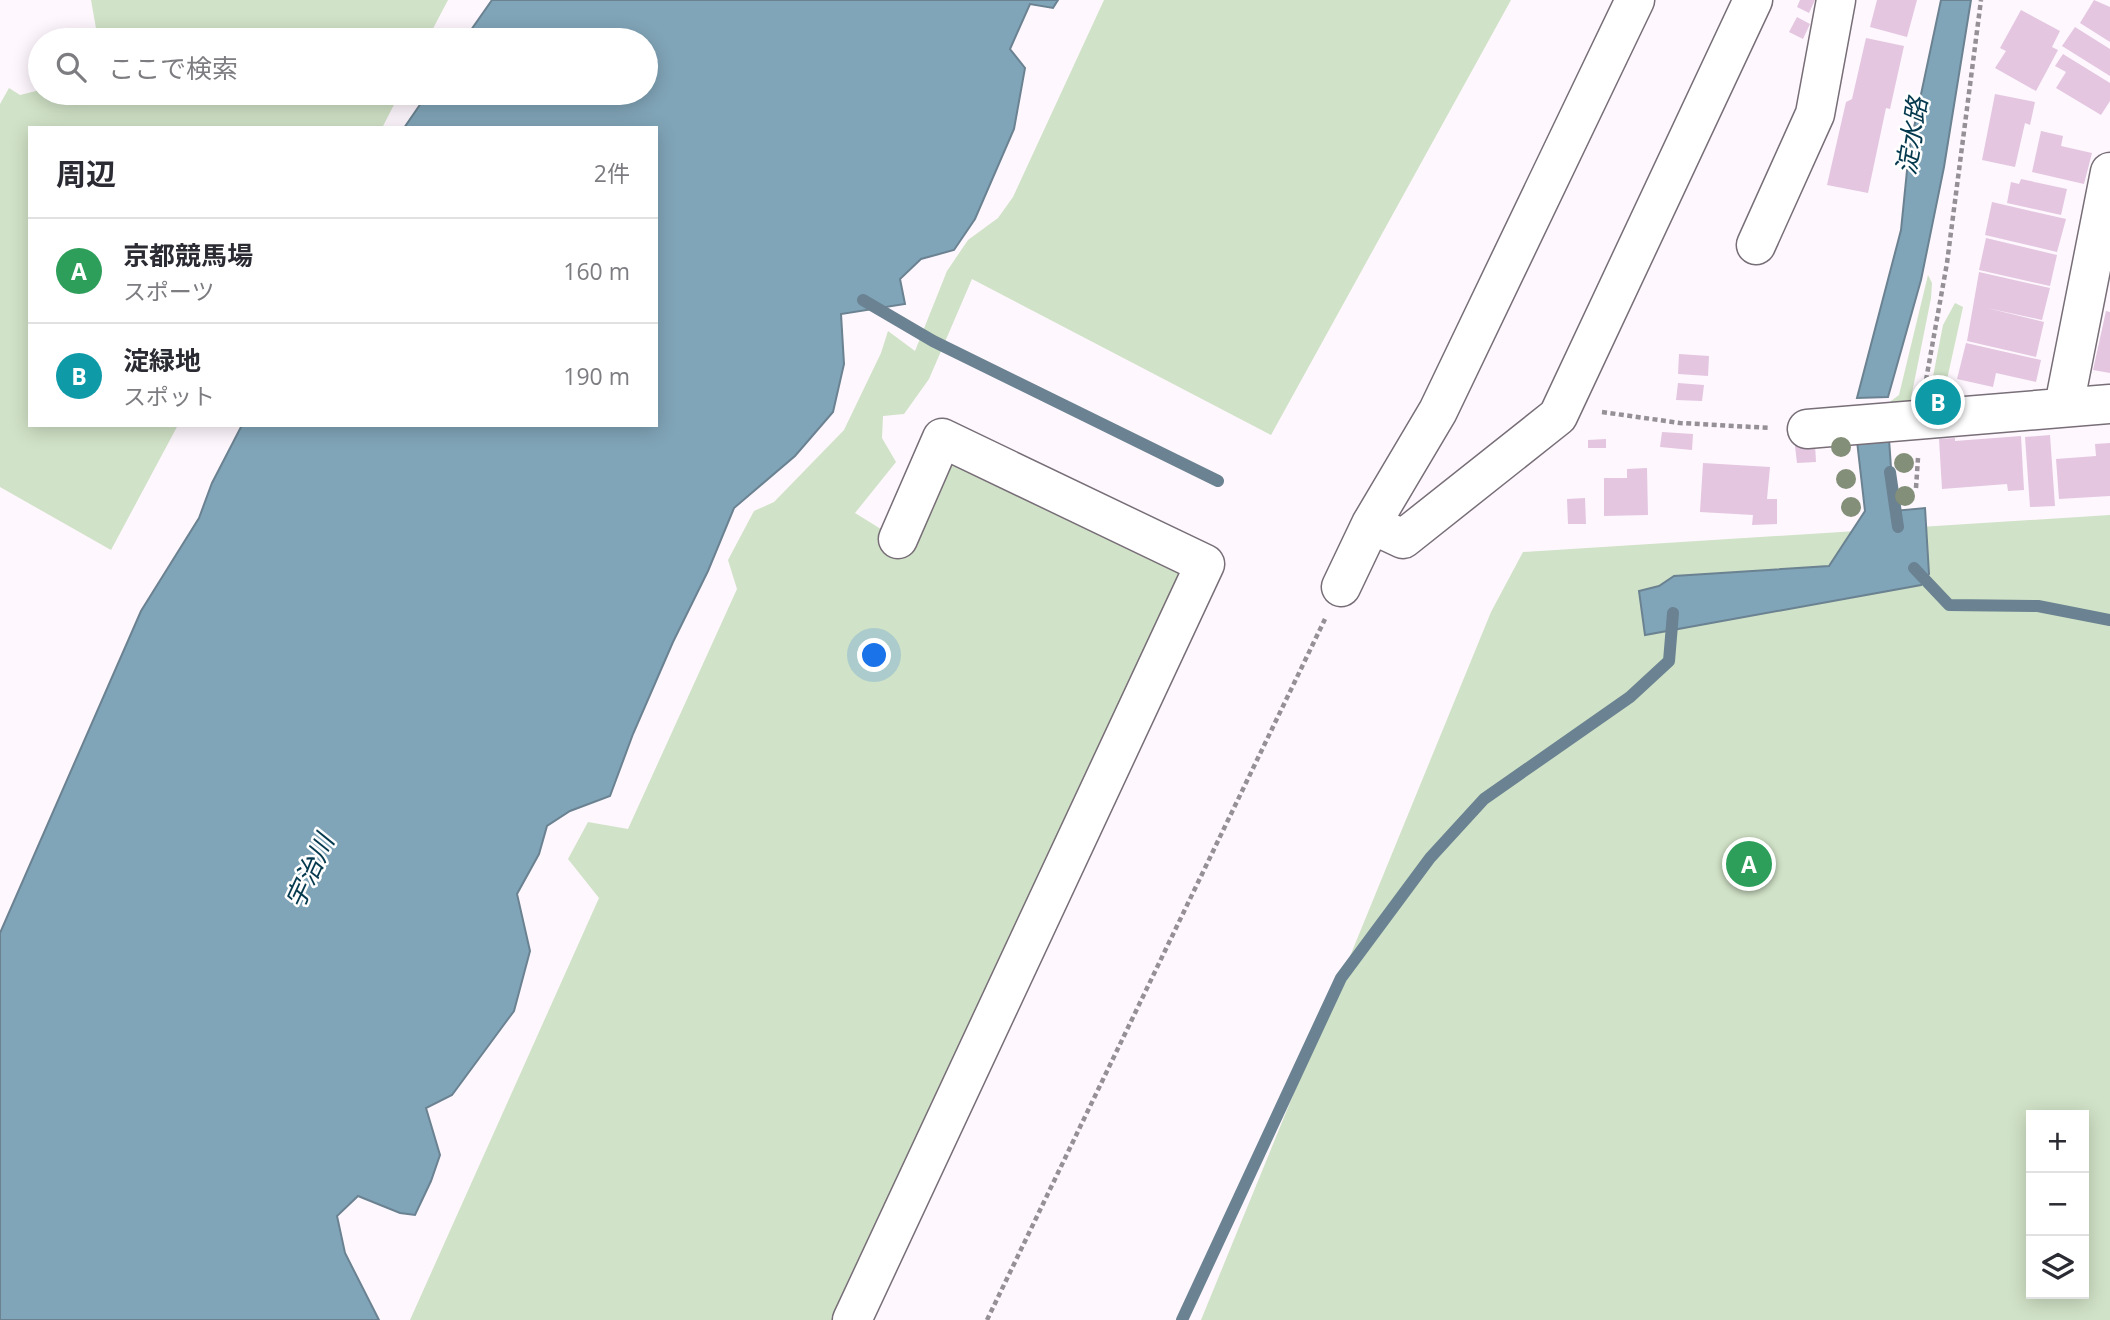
<!DOCTYPE html>
<html lang="ja">
<meta charset="utf-8">
<style>
body{margin:0;font-family:"Open Sans","Noto Sans JP",sans-serif;background:#f2f2f3;color:#2b2b33}
.controls{position:absolute;right:21px;bottom:21px;display:grid;overflow:hidden;border-radius:0px;box-shadow:0 4px 18px #0003}
.controls button{width:63px;height:63px;display:grid;place-items:center;padding:0;border:0;border-bottom:2px solid #e1e1e2;background:#fff;color:#2b2b33;font:35px sans-serif}
.you{position:absolute;left:875px;top:656px;width:24px;height:24px;margin:-18px;border:5px solid #fff;border-radius:50%;background:#1a73e8;box-shadow:0 0 0 10px #1a73e833}
.badge{display:grid;place-items:center;width:46px;height:46px;border-radius:50%;background:#3b5ed0;color:#fff;font-size:23px;font-weight:700}
.pin{position:absolute;translate:-50% -50%;border:4px solid #fff;box-shadow:0 2px 7px #0006}
.list{margin:0;padding:0;list-style:none}
h2{display:flex;justify-content:space-between;align-items:center;height:91px;margin:0;padding:0 28px;font-size:30px}
h2 small{font-size:23px;font-weight:400;color:#7c7c81}
.list li{display:grid;grid-template-columns:46px 1fr auto;gap:21px;align-items:center;box-sizing:border-box;height:105px;padding:0 28px;border-top:2px solid #e1e1e2}
.list b{display:block;font-size:26px;white-space:nowrap}
.list p{margin:0;font-size:23px;white-space:nowrap;color:#7c7c81}
.list em{font-size:23px;font-style:normal;color:#7c7c81}
.icon{flex:none;width:38px;height:38px;fill:none;stroke:currentColor;stroke-width:2;stroke-linecap:round;stroke-linejoin:round}
.map{position:relative;flex:none;width:2110px;height:1320px;overflow:hidden}
.search{position:absolute;background:#fff;box-shadow:0 4px 18px #0003;left:28px;top:28px;width:630px;height:77px;display:flex;align-items:center;gap:18px;box-sizing:border-box;padding:0 24px;border-radius:38px;color:#7c7c81;font-size:26px}
.panel{position:absolute;background:#fff;box-shadow:0 4px 18px #0003;left:28px;top:126px;width:630px;height:301px;border-radius:0px}
.map>svg:first-child{display:block}
.green{fill:#d0e2c7;fill-rule:evenodd}
.water{fill:#81a5b8;stroke:#6a8291;stroke-width:2}
.lines{fill:none;stroke-linecap:round;stroke-linejoin:round}
.stream{stroke:#6a8291;stroke-width:12}
.building{fill:#e4c6e1}
.minor-casing{stroke:#776e77;stroke-width:41}
.path{stroke:#959095;stroke-width:4.5;stroke-dasharray:5 3.5;stroke-linecap:butt}
.minor{stroke:#fff;stroke-width:38}
.tree{fill:#838f78}
.labels{text-anchor:middle;dominant-baseline:central;stroke-width:5;stroke-linejoin:round;paint-order:stroke}
.water-label{font-size:26px;font-style:italic;fill:#04394e;stroke:#fff}
</style>
<div class="map">
<svg width="2110" height="1320" viewBox="0 0 2110 1320">
<rect width="100%" height="100%" fill="#fef7fd"/>
<!-- green -->
<path class="green" d="M91 0H448L427 40H95L97 34Z
M1104 0H1511L1271 435 972 279 929 379 904 414 883 416 882 438 896 462 855 513 897 539 942 438 1205 564 852 1320H410L599 898 568 859 588 822 628 829 737 589 728 560 754 511 774 502 844 430 881 353 888 331 915 351 947 271 968 240 998 218 1013 197Z
M9 88 20 95 40 90V93H400L382 128H30V425H178L111 550 0 487V104Z
M1928 275 1932 283 1931 298 1908 413 1886 414 1891 401 1899 395Z
M1955 303 1963 307 1944 393 1930 392 1943 325Z
M2110 515V1320H1201L1491 612 1523 552ZM2031 1115H2084V1294H2031Z"/>
<!-- water -->
<path class="water" d="M492 0H1058L1053 8 1030 4 1010 49 1025 68 1014 129 975 219 954 250 921 259 900 279 905 304 841 314 844 364 833 412 795 456 734 508 708 571 673 642 633 734 610 796 570 811 547 826 539 854 517 894 530 951 514 1011 452 1095 426 1108 440 1155 431 1181 415 1215 400 1213 358 1196 337 1216 345 1253 379 1320H0V933L141 611 199 518 212 483 242 425H656V128H404L428 93H646V40H464Z
M1941 0H1971L1944 167 1921 280 1888 397 1857 398 1901 230 1909 151Z
M1889 439 1894 511 1925 508 1929 574 1921 585 1645 635 1639 591 1659 586 1674 576 1829 566 1865 511 1857 441Z"/>
<g class="lines">
<!-- stream -->
<path class="stream" d="M863 300 933 341 1218 481
M1890 472 1898 527
M1914 568 1949 605 2038 606 2110 620
M1182 1320 1341 978 1430 858 1484 799 1630 697 1669 661 1673 613"/>
</g>
<!-- building -->
<path class="building" d="M1800 0H1815L1809 13 1797 7Z
M1877 0H1917L1907 37 1870 27Z
M2094 0 2110 7V42L2080 23Z
M2021 10 2060 31 2052 47 2058 50 2036 91 1995 68 2006 51 2000 48Z
M1797 17 1810 24 1803 39 1789 32Z
M2075 27 2110 49V76L2062 46Z
M1866 38 1904 46 1890 109 1886 108 1868 193 1827 185 1846 102 1852 99Z
M2063 54 2110 83V101L2101 115 2056 88 2066 72 2055 66Z
M1995 94 2035 102 2030 125 2025 123 2015 167 1982 160Z
M2041 131 2063 136 2061 146 2092 153 2084 184 2032 172Z
M2021 179 2067 189 2061 215 2007 203 2011 182 2019 184Z
M1992 202 2066 219 2057 252 1985 235Z
M1986 238 2057 255 2050 286 1979 270Z
M1979 272 2050 288 2042 320 1987 308 2044 322 2036 357 1967 341Z
M2106 311 2110 312V373L2093 370Z
M1966 343 2041 360 2036 382 1996 373 1993 387 1957 379Z
M1679 354 1709 356 1708 376 1678 374Z
M1678 383 1704 385 1702 401 1676 400Z
M1662 432 1693 434 1692 450 1660 447Z
M2050 435 2055 506 2030 507 2025 437Z
M2021 436 2024 490 2008 491 2007 484 1942 489 1939 439 1955 438V441Z
M1606 439V448H1588V440Z
M2110 443V496L2059 499 2056 459 2096 456 2095 444Z
M1815 444 1816 462 1797 463 1795 446Z
M1703 463 1770 467 1767 499H1777V524L1752 525 1753 515 1700 512Z
M1647 468 1648 515 1604 516V478H1627V469Z
M1585 498 1586 524H1568L1567 499Z"/>
<g class="lines">
<defs>
<path id="minor" d="M1756 245 1815 114 1836 0
M2064 406 2110 172
M1807 429 2110 404
M1371 524 1403 539 1558 416 1753 0
M1341 587 1371 524 1438 411 1635 0
M852 1320 1205 564 942 438 898 539"/>
</defs>
<!-- minor casing -->
<use href="#minor" class="minor-casing"/>
<!-- path -->
<path class="path" d="M1926 380 1947 263 1981 0
M1602 412 1680 423 1771 428
M1916 488 1918 458
M987 1320 1325 619"/>
<!-- minor -->
<use href="#minor" class="minor"/>
</g>
<!-- trees -->
<g class="tree">
<circle cx="1841" cy="447" r="10"/>
<circle cx="1904" cy="463" r="10"/>
<circle cx="1846" cy="479" r="10"/>
<circle cx="1905" cy="496" r="10"/>
<circle cx="1851" cy="507" r="10"/>
</g>
<g class="labels">
<!-- water labels -->
<g class="water-label">
<text transform="translate(1911 136) rotate(-81)">淀水路</text>
<text transform="translate(309 871) rotate(-65)">宇治川</text>
</g>
</g>
</svg>
<div class="controls">
<button>+</button>
<button>−</button>
<button><svg class="icon" aria-label="layers" viewBox="0 0 24 24"><path d="M12 4l9 5-9 5-9-5zM3 14l9 5 9-5"/></svg></button>
</div>
<div class="you"></div>
<div class="pin badge" style="left:1749px;top:864px;background:#2e9e5b">A</div>
<div class="pin badge" style="left:1938px;top:402px;background:#0f9aa8">B</div>
<div class="search"><svg class="icon" aria-label="search" viewBox="0 0 24 24"><circle cx="10" cy="10" r="6"/><path d="M15 15l6 6"/></svg>ここで検索</div>
<section class="panel">
<h2>周辺<small>2件</small></h2>
<ul class="list">
<li><span class="badge" style="background:#2e9e5b">A</span><div><b>京都競馬場</b><p>スポーツ</p></div><em>160 m</em></li>
<li><span class="badge" style="background:#0f9aa8">B</span><div><b>淀緑地</b><p>スポット</p></div><em>190 m</em></li>
</ul>
</section>
</div>
